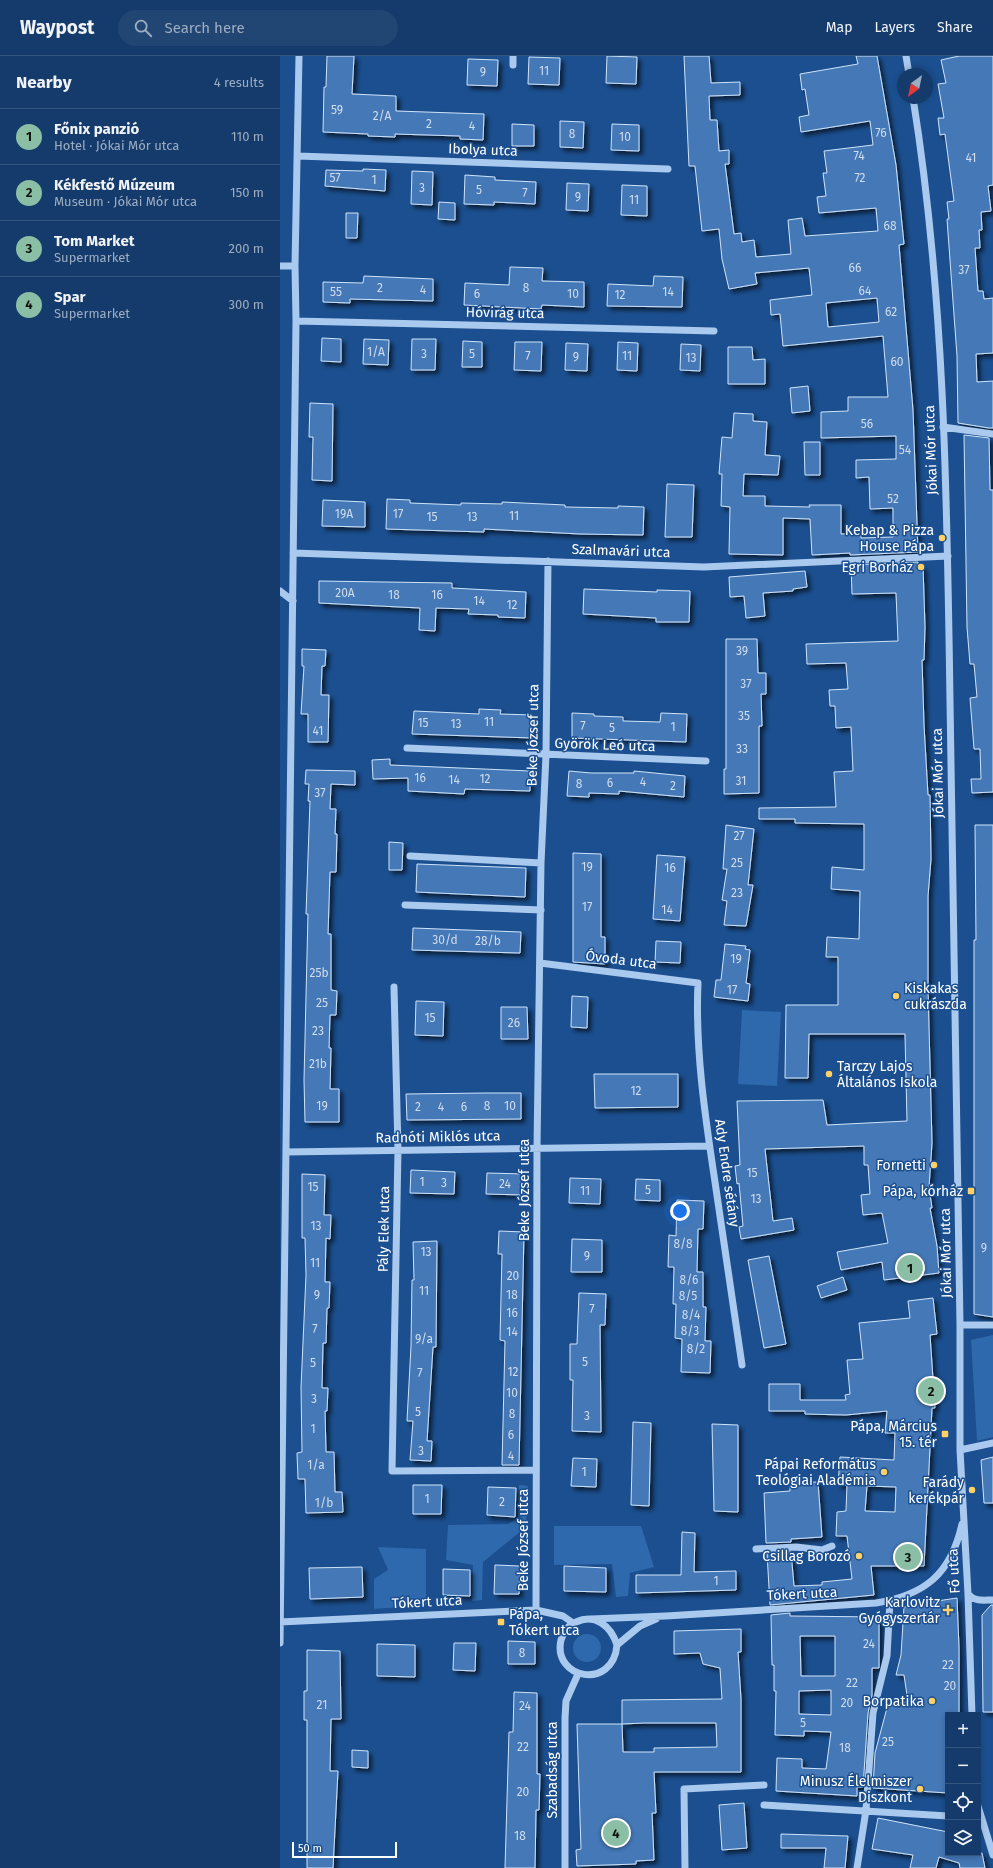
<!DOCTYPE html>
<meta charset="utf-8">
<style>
body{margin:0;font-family:"Fira Sans",sans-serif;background:#214673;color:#f1f3f6}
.controls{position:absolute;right:12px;bottom:12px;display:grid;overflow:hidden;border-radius:0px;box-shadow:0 2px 6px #0003}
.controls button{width:36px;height:36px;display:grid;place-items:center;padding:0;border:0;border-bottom:1px solid #33557e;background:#143b6b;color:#f1f3f6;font:20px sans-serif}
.compass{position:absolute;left:617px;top:12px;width:36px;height:36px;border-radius:50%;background:#143b6b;box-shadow:0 2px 6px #0003;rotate:213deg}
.scale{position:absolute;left:12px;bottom:10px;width:105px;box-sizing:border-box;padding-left:4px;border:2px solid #fff;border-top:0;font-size:11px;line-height:14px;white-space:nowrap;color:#fff;-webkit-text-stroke:3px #1b4f8f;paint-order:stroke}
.you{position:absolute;left:400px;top:1155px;width:14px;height:14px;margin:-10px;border:3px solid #fff;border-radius:50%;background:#1a73e8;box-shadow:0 0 0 6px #1a73e833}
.badge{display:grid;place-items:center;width:26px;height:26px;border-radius:50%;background:#8abfa5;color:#111;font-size:13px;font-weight:700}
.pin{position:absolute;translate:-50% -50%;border:2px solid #fff;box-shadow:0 1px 4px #0006}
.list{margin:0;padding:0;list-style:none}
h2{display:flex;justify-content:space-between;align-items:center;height:52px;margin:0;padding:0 16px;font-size:17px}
h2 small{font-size:13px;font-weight:400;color:#9dadc1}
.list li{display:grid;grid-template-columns:26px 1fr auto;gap:12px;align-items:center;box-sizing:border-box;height:56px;padding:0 16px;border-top:1px solid #33557e}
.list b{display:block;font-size:15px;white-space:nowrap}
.list p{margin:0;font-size:13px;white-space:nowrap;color:#9dadc1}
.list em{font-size:13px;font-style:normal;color:#9dadc1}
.icon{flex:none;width:22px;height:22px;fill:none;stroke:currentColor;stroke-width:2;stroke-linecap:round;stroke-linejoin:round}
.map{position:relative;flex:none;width:713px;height:1812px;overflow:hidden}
header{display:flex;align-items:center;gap:24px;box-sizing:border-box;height:56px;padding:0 20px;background:#143b6b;border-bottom:1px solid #33557e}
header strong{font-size:19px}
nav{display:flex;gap:22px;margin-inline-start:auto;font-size:14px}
.search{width:280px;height:36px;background:#214673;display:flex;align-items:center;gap:10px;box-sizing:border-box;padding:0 14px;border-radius:22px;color:#9dadc1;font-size:15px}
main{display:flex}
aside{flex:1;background:#143b6b}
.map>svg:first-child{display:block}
.green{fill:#2e69ad}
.building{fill:#4478b7;stroke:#cfe3fa;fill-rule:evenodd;filter:url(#shadow)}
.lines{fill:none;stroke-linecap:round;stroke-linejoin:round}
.minor{stroke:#a9c9ee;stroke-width:7}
.poi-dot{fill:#ffd166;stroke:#1b4f8f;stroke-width:1.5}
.labels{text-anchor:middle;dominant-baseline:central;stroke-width:3;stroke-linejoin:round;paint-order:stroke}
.number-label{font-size:12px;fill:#d0dded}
.street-label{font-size:14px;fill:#fff;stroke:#1b4f8f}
.poi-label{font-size:14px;fill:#fff;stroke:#1b4f8f;text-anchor:end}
</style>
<header>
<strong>Waypost</strong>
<div class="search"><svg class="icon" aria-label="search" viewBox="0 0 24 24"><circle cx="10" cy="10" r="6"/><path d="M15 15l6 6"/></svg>Search here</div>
<nav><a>Map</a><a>Layers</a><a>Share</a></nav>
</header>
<main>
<aside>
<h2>Nearby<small>4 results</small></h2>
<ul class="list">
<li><span class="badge">1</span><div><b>Főnix panzió</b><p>Hotel · Jókai Mór utca</p></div><em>110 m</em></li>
<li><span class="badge">2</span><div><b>Kékfestő Múzeum</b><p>Museum · Jókai Mór utca</p></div><em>150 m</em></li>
<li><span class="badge">3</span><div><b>Tom Market</b><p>Supermarket</p></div><em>200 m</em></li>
<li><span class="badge">4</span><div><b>Spar</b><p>Supermarket</p></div><em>300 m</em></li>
</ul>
</aside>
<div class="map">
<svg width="713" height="1812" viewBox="0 0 713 1812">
<defs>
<filter id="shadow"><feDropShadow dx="3.5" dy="3.5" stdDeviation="2" flood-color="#0009"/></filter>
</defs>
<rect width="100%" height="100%" fill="#1b4f8f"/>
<!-- green -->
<path class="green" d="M462 954 501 956 497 1030 458 1028Z
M713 1279V1381L697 1385 691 1284Z
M239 1429 248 1430 246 1471 203 1506 202 1544 192 1545 193 1509 166 1504 168 1469 228 1468 238 1462Z
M274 1470H361L374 1511 350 1517 348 1540 336 1541 332 1508 274 1509Z
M98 1491 146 1493V1549L94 1553V1523L108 1514Z
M293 1592a14 14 0 1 1 28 0a14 14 0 1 1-28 0Z"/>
<!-- building -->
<path class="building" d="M47 0H74L72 38 116 40V55L204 58 203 84 180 83V80L115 78V81L88 80V78L43 76 44 31H46Z
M327 0 357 1 356 28 326 27Z
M404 0H429L431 27 460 26V39L429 40 430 64H437L439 95 449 94V108H445L454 178 461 177 462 186 474 184 476 201 511 198 508 164 522 162 525 180 598 175 596 152 539 157 537 141 546 140 543 117H547L544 95 593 89 590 65 521 76 519 61 529 59 525 33 522 34 520 18 578 8 576 0H597L616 109 624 188 619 189 633 354 638 496 570 499V497L532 499 530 463 503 462V499L449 498 450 451 441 450 442 418H439L442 381 452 382 454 357 473 358V365L487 366 485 399 500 400 498 419 464 418 463 440H485V450L530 451 529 449H561V478L581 477V482L613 481V452L590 453 589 421 576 422V404L616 403V380L541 382V356L568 355V341H608L603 280 503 290 500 258 491 259 490 244 532 239 529 212 475 217 477 228 449 233 442 203 439 173 422 175 415 110H409ZM597 242 599 266 548 271 546 247Z
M679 0H713V129L708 130 711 155 701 156 702 174H699L700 192H695L698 235H703L704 243 713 242V297L696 298 697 326 713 325V372H709L678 367 677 300 667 163H669L667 146 674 145 665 78 660 79 658 62H664L658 28 666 27 661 4Z
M249 1 280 2 279 29 248 28Z
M188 3 218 4 217 30 187 29Z
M280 65 304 66 303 92 280 91Z
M232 68 254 69V90H232Z
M332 68 359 69V95L331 94Z
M83 113 106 114 105 135 45 130 46 114 83 115Z
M132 115 153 116 152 149 131 148Z
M185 119 215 121V124L256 126 255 148 214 146V149L184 148Z
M287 127 309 128 308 155 286 154Z
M342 129 367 130V160L341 159Z
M159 146 175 147V164L158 163Z
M66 157H78L77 182H66Z
M230 211 263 212 262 225 304 226V251L262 249 261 253 184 249 185 227 229 229Z
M84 220 153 223V245L70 243V247L43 246V226L83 227Z
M374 220 403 221 402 251 327 250 328 228 373 230Z
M42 282 61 283V306L41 305Z
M84 283 109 284 108 309 83 308Z
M132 283H156L155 314H131Z
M183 285 202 286V311H182Z
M235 286H262L261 315 234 314Z
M338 286 358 287 357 315 337 314Z
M286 287 308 288 307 315 285 314Z
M401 288 421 289 420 315 400 314Z
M448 291H472L473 304 485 303V328H448Z
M528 330 530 355 512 357 510 332Z
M30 347 53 348 52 425 32 424 33 381H29Z
M684 379 709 382 710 434H713V736L692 737 691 723H701L700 693H694L690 642 697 641 694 608H690L687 571Z
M524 386H540V419H525Z
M387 428 414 429 412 481H385Z
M107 443 130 444V447L181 449V447L222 448V446L285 449V451L338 452V450L364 451 363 479 300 478 204 473V476L106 473Z
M43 444 85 446V471L42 470Z
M638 506V510H643L645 571 644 604H642L644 669 648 739H650L651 803 648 840V932L652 1087 649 1131 652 1152H650L657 1190 659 1217 604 1224 602 1206 561 1214 557 1196 608 1187 602 1157 583 1159 581 1139 590 1138 588 1109H584V1090L485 1093 493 1165 512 1162 514 1174 461 1183 459 1171 463 1170 459 1127 457 1128 455 1110 460 1109 457 1045 543 1044 547 1069 627 1065 625 978H529L528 1022H505L506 949H558V901H546L547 881 579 883 580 835 551 833 552 811 584 814V768L515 767V763H479V752L556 751 554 716 573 715 571 671 556 672 555 650H550L549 634 568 633 566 607 527 608 526 588 618 585 616 537 572 538 571 509Z
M525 515 527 531 513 533V535L483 537 485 560 466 562 464 540 450 541 449 521Z
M39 525 172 527V532L246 536 245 562 218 561V559L188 558 189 553 156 552 155 575 139 574 140 552 39 547Z
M304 533 377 536V534L410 535 409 566H376V562L303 558Z
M446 583H477L478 617H486V638H481L482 670H479V737L444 738V713H446Z
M22 593 46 594 45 610H42L41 639H49L48 686H28V658H21L24 610H22Z
M199 653 221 654 220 658 253 659V682L132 678 134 655 199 658Z
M292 657 314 658V660L343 661V665L380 666 381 657 407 658 406 686 292 682Z
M110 703V709L250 715V735L185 733 184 738 128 735V722L93 723 92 704Z
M26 714 75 715V729L51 728 50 753H56L55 778H57L56 816H50L48 878H51V934L57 935 56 959H50L49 992H51L50 1033H59V1066H25L24 1024 28 858H26L30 745H28L29 728H25Z
M289 715 311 717H354V715L405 720 404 741 339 735V738L309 737V741L287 740Z
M446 769 474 773 468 829H473L466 870 444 869 447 845 442 844 447 813H443Z
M695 769H713V1261L694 1258V884H696Z
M109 786 123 787 122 814H109Z
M293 797 321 798V881H325V908L293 906Z
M377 799 405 801 400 865 373 863Z
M137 808 246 812 245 841 136 836Z
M133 872 241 876 240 897 132 894Z
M376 885 401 886 400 907 375 906Z
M445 888 466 890 465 893 470 894 466 927 470 928 468 945 434 941 436 924H441Z
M292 940 308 941 307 972 291 971Z
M136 945 164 946 163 980 135 979Z
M221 951H247L248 983H221Z
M314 1018H398V1051L315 1052Z
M205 1037H241V1063L127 1064 126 1038Z
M131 1114 175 1116 174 1138 130 1137Z
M207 1117 244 1118V1139L206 1138Z
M22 1118 45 1119 44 1159H51L50 1183 46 1182 45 1226H50L49 1252H47L46 1287H43L42 1332H48L47 1355H45L46 1396H54L55 1436H62L63 1456 26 1457 25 1423H18L17 1397 22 1396 21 1331 26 1219 25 1182H22Z
M290 1122 321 1123 320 1148 289 1147Z
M356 1123 380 1124V1145L355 1144Z
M397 1144 424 1145 423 1173H418L417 1216H423V1251H426L425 1285H431L430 1317 401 1316 402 1283 395 1282 396 1248H393L394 1211H388L389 1179 396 1180Z
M219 1175 244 1176 239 1409H222L225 1285 220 1284 222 1198H218Z
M292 1183 322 1184V1216H291Z
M157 1185 156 1291H153L147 1385H152L151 1405 130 1404 133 1365H127L131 1290 132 1224H134L133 1186Z
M489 1200 506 1288 484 1292 468 1204Z
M563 1221 567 1234 541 1242 537 1230Z
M299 1237 326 1238 325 1269H320L321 1376 292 1375 293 1324H290V1288H297Z
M653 1242 657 1278 650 1279 655 1352H652L644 1510H591L594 1539 490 1549 487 1497 511 1496 514 1530 542 1529V1526L572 1523 567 1480H556L557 1456 566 1455 567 1429H558L560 1401 614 1404 615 1377H605L607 1355 566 1359 525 1358V1355H489V1328H520V1344H566L565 1339 570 1338 567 1304 583 1303 579 1267 630 1262 628 1245ZM587 1430 616 1431 615 1456 585 1455Z
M353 1366 371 1367 369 1450 351 1449Z
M432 1368 458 1369V1456L434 1455Z
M713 1401V1447H704L701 1404Z
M293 1402 317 1403 316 1431 291 1430Z
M538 1426 542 1481 511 1483V1486L486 1487 484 1437 510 1435V1427Z
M133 1429H162L161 1458H133Z
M208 1431 236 1432 235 1461 207 1459Z
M402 1476 415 1477 414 1516 456 1515V1534L356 1537V1519H401Z
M215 1509 240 1510 239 1538H214Z
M284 1510 326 1512V1536L284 1535Z
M82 1511 83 1541 30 1543 29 1512Z
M163 1513 190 1514V1540L163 1539Z
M677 1542 679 1592V1659H668V1737L593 1732 595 1697 608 1648 628 1646 624 1619H616L621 1599 624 1551 637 1550V1548Z
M711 1549H713V1656H703L702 1559Z
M510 1557V1560L599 1561V1612H592V1639L588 1657 583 1731H577V1740L496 1735 497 1702 522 1703V1712L546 1713 551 1676 524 1675V1680L495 1679 496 1635H494V1609H492L491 1559ZM520 1580H555V1620H521ZM551 1634V1659L519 1658V1635Z
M461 1573V1596H458L461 1643V1716H374L376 1757H372L374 1804 356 1805V1808L297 1810 296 1794 301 1793 297 1668H342V1644L442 1643 440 1612 423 1608 420 1597 394 1598V1575ZM364 1667H436L437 1691 374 1692V1696H343L342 1668Z
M228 1585 255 1586V1608H228Z
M174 1587H196L195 1615 173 1614Z
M97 1588 135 1589V1621L97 1620Z
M27 1594 60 1595 61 1663H51L50 1715H58L53 1812H27V1664H24V1635H27Z
M234 1636 257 1637V1718H260L259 1754H256L255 1812H225L229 1676H233Z
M72 1694 88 1695V1712L72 1711Z
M464 1747 467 1792 442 1794 439 1749Z
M598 1762 668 1776V1797H702L705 1812H680L679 1807 659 1801 656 1812H630L633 1799 592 1793Z
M501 1778 568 1780 565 1812H544L546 1792H501Z"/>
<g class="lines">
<!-- minor -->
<path class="minor" d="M626 0 629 18
M233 9V0
M633 42C665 241 667 444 670 645 673 853 677 1061 680 1269V1394L688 1538 692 1659
M18 100 388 113
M0 210H15
M16 265 434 275
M663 371 713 378
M13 497 424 511 668 500
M0 535 13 545
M127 692 426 705
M130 800 261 807
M125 849 261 854
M260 907 418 927C415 993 425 1060 435 1126 444 1187 453 1248 462 1309
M114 931 118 1094 112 1415 256 1414
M6 1096 429 1090
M680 1269H713
M680 1394 713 1387
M476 1493 516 1491 542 1494 552 1490
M688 1538C695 1546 703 1544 713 1544
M256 1554 257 1092 261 807 266 699 268 505
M311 1563 386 1560 596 1547C645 1539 671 1518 682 1468
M0 1566 256 1554 283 1560 293 1567
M0 1587 16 265 15 210 19 0
M337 1589C331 1570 315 1557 296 1566 288 1569 283 1577 281 1584 272 1623 333 1635 337 1589L360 1570 376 1563
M484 1749 668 1760
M698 1750 713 1799
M285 1812V1662L286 1645 298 1618
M405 1812 404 1733 484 1729
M577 1812 586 1754 593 1657 607 1600 610 1544"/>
</g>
<!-- markers -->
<g class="poi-dot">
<circle cx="662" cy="482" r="4"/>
<circle cx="641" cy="511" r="4"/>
<circle cx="616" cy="940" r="4"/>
<circle cx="549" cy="1018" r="4"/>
<circle cx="654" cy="1109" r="4"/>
<rect x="687" y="1131" width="8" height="8" rx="2"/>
<rect x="661" y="1374" width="8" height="8" rx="2"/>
<circle cx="604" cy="1416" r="4"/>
<circle cx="692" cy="1434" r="4"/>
<circle cx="579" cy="1500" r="4"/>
<path d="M666 1548h4v4h4v4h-4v4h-4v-4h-4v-4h4z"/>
<rect x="217" y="1562" width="8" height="8" rx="2"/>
<circle cx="652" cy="1645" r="4"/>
<circle cx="640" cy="1733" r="4"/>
</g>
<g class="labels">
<!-- number labels -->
<g class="number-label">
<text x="264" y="15">11</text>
<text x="203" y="16">9</text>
<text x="57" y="54">59</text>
<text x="102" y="60">2/A</text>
<text x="149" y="68">2</text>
<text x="192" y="70">4</text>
<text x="601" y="77">76</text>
<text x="292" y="78">8</text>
<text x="345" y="81">10</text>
<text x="579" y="100">74</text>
<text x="691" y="102">41</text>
<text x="55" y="122">57</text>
<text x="580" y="122">72</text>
<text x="94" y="124">1</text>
<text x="142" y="132">3</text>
<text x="199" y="134">5</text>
<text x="245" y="137">7</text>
<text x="298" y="141">9</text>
<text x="354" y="144">11</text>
<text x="610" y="170">68</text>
<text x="575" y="212">66</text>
<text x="684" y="214">37</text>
<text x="100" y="232">2</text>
<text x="246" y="232">8</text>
<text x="143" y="234">4</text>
<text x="585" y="235">64</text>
<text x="56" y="236">55</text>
<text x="388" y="236">14</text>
<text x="197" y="238">6</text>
<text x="293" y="238">10</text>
<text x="340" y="239">12</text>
<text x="611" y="256">62</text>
<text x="96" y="296">1/A</text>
<text x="144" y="298">3</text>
<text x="192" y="298">5</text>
<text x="248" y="300">7</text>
<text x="347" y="300">11</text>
<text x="296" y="301">9</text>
<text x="411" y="302">13</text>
<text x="617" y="306">60</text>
<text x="587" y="368">56</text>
<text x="625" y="394">54</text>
<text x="613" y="443">52</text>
<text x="64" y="458">19A</text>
<text x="118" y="458">17</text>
<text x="234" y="460">11</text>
<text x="152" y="461">15</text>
<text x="192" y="461">13</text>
<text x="65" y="537">20A</text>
<text x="114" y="539">18</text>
<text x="157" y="539">16</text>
<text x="199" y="545">14</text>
<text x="232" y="549">12</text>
<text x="462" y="595">39</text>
<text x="466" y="628">37</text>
<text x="464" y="660">35</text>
<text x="209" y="666">11</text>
<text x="143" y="667">15</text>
<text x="176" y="668">13</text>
<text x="303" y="670">7</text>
<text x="393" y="671">1</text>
<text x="332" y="672">5</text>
<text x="38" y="675">41</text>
<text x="462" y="693">33</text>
<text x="140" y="722">16</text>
<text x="205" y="723">12</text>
<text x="174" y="724">14</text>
<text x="461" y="725">31</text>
<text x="363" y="726">4</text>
<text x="330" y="727">6</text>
<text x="299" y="728">8</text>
<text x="393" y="730">2</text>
<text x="40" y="737">37</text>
<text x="459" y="780">27</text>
<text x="457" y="807">25</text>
<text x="307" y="811">19</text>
<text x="390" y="812">16</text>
<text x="457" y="837">23</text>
<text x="307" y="851">17</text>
<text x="387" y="854">14</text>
<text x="165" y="884">30/d</text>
<text x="208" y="885">28/b</text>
<text x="456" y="903">19</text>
<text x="39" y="917">25b</text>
<text x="452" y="934">17</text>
<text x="42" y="947">25</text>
<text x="150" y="962">15</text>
<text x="234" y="967">26</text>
<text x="38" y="975">23</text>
<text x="38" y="1008">21b</text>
<text x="356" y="1035">12</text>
<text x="42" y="1050">19</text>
<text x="207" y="1050">8</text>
<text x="230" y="1050">10</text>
<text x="138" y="1051">2</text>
<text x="161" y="1051">4</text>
<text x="184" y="1051">6</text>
<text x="472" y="1117">15</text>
<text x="142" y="1126">1</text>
<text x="164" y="1127">3</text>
<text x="225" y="1128">24</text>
<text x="33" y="1131">15</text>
<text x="368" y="1134">5</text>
<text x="305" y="1135">11</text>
<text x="476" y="1143">13</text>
<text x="36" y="1170">13</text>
<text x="403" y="1188">8/8</text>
<text x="704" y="1192">9</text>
<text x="146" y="1196">13</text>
<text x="307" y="1200">9</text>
<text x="35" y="1207">11</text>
<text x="233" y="1220">20</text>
<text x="409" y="1224">8/6</text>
<text x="144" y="1235">11</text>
<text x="37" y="1239">9</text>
<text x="232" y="1239">18</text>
<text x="408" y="1240">8/5</text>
<text x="312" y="1253">7</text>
<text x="232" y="1257">16</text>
<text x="411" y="1259">8/4</text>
<text x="35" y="1273">7</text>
<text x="410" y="1275">8/3</text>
<text x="232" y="1276">14</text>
<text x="144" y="1283">9/a</text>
<text x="416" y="1293">8/2</text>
<text x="305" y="1306">5</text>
<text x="33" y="1307">5</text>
<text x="233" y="1316">12</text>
<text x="140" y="1317">7</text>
<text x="232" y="1337">10</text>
<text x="34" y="1343">3</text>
<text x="138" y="1356">5</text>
<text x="232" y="1358">8</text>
<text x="307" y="1360">3</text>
<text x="33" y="1373">1</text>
<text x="231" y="1379">6</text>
<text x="141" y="1395">3</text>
<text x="231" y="1400">4</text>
<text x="36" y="1409">1/a</text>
<text x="304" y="1416">1</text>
<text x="147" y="1443">1</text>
<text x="222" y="1446">2</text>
<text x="44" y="1447">1/b</text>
<text x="436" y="1525">1</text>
<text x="589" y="1588">24</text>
<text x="242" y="1597">8</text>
<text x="668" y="1609">22</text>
<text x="572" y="1627">22</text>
<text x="670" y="1630">20</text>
<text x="567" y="1647">20</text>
<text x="42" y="1649">21</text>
<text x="245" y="1650">24</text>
<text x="523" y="1667">5</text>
<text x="608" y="1686">25</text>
<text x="243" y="1691">22</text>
<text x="565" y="1692">18</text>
<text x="243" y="1736">20</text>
<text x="240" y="1780">18</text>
</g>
<!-- street labels -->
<g class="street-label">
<text transform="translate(203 94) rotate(2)">Ibolya utca</text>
<text transform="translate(225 257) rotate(1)">Hóvirág utca</text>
<text transform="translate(651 394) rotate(-92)">Jókai Mór utca</text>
<text transform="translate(341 495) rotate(2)">Szalmavári utca</text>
<text transform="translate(253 679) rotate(-89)">Beke József utca</text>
<text transform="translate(325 689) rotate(2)">Györök Leó utca</text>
<text transform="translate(658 717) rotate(-91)">Jókai Mór utca</text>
<text transform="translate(341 904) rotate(7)">Óvoda utca</text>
<text transform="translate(158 1081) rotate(-1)">Radnóti Miklós utca</text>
<text transform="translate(447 1117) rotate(82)">Ady Endre sétány</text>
<text transform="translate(244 1134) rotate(-90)">Beke József utca</text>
<text transform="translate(104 1173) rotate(-89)">Pály Elek utca</text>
<text transform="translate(666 1197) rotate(-91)">Jókai Mór utca</text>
<text transform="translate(243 1484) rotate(-90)">Beke József utca</text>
<text transform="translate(674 1515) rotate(-93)">Fő utca</text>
<text transform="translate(522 1538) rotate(-3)">Tókert utca</text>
<text transform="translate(147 1546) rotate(-3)">Tókert utca</text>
<text transform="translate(272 1714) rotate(-90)">Szabadság utca</text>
</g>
<!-- poi labels -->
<g class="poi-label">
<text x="654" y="474">Kebap &amp; Pizza<tspan x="654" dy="16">House Pápa</tspan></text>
<text x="633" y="511">Egri Borház</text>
<text x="624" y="932" text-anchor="start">Kiskakas<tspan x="624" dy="16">cukrászda</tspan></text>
<text x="557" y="1010" text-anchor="start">Tarczy Lajos<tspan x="557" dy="16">Általános Iskola</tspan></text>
<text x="646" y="1109">Fornetti</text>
<text x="683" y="1135">Pápa, kórház</text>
<text x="657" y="1370">Pápa, Március<tspan x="657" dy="16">15. tér</tspan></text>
<text x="596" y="1408">Pápai Református<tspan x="596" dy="16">Teológiai Aladémia</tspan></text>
<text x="684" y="1426">Farády<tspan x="684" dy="16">kerékpár</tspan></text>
<text x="571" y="1500">Csillag Borozó</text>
<text x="660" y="1546">Karlovitz<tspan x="660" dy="16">Gyógyszertár</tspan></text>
<text x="229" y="1558" text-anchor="start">Pápa,<tspan x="229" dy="16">Tókert utca</tspan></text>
<text x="644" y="1645">Borpatika</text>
<text x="632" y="1725">Minusz Élelmiszer<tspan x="632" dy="16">Diszkont</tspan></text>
</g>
</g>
</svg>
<div class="controls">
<button>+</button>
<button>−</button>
<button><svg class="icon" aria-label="locate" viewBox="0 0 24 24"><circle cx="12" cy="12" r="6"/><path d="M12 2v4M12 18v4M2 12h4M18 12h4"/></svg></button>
<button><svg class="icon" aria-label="layers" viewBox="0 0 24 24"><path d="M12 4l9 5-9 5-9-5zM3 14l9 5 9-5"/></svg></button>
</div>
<svg class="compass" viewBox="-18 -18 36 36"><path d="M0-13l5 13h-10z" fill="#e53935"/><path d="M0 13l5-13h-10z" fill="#9dadc1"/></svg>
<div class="scale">50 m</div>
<div class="you"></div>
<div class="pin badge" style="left:630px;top:1212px">1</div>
<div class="pin badge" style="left:651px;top:1335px">2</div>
<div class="pin badge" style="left:628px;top:1501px">3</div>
<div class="pin badge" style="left:336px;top:1777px">4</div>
</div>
</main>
